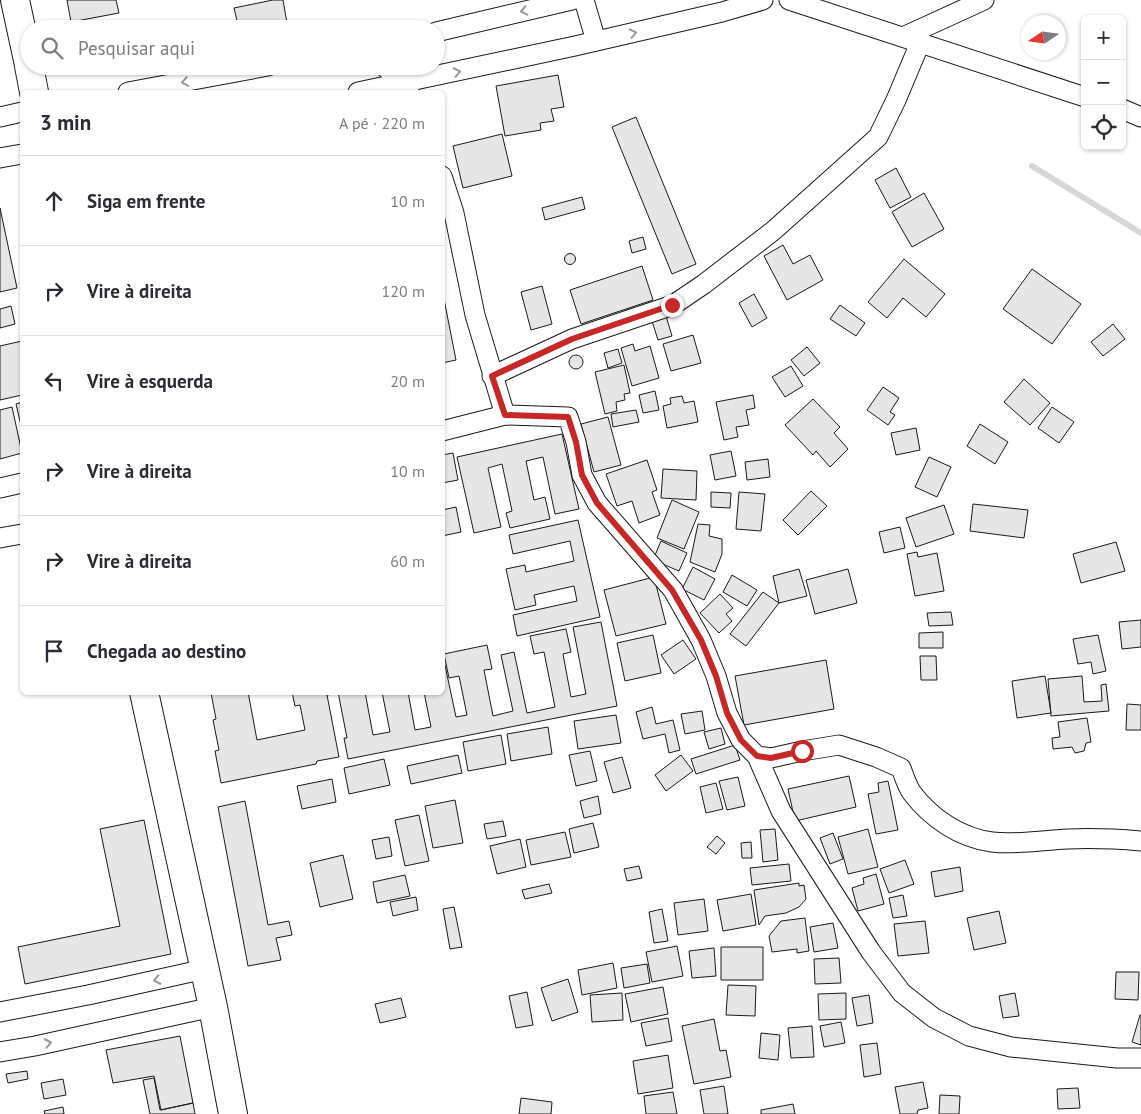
<!DOCTYPE html>
<html lang="pt">
<meta charset="utf-8">
<style>
body{margin:0;font-family:"PT Sans",sans-serif;background:#f2f2f3;color:#2b2b33}
.controls{position:absolute;right:15px;top:15px;display:grid;overflow:hidden;border-radius:8px;box-shadow:0 1px 4px #0004}
.controls button{width:45px;height:45px;display:grid;place-items:center;padding:0;border:0;border-bottom:1px solid #e1e1e2;background:#fff;color:#2b2b33;font:25px sans-serif}
.compass{position:absolute;left:1021px;top:15px;width:45px;height:45px;border-radius:50%;background:#fff;box-shadow:0 1px 4px #0004;rotate:257deg}
.stop{position:absolute;width:15px;height:15px;margin:-11px;border:4px solid #c62828;border-radius:50%;background:#fff}
.stop.end{background:#c62828;border-color:#fff;box-shadow:0 1px 5px #0008}
.list{margin:0;padding:0;list-style:none}
h2{display:flex;justify-content:space-between;align-items:center;height:65px;margin:0;padding:0 20px;font-size:21px}
h2 small{font-size:16px;font-weight:400;color:#7c7c81}
.list li{display:grid;grid-template-columns:32px 1fr auto;gap:15px;align-items:center;box-sizing:border-box;height:90px;padding:0 20px;border-top:1px solid #e1e1e2}
.list b{display:block;font-size:19px;white-space:nowrap}
.list em{font-size:16px;font-style:normal;color:#7c7c81}
.icon{flex:none;width:28px;height:28px;fill:none;stroke:currentColor;stroke-width:2;stroke-linecap:round;stroke-linejoin:round}
.map{position:relative;flex:none;width:1141px;height:1114px;overflow:hidden}
.search{position:absolute;background:#fff;box-shadow:0 1px 4px #0004;left:20px;top:20px;width:425px;height:55px;display:flex;align-items:center;gap:12px;box-sizing:border-box;padding:0 18px;border-radius:28px;color:#7c7c81;font-size:19px}
.panel{position:absolute;background:#fff;box-shadow:0 1px 4px #0004;left:20px;top:90px;width:425px;height:605px;border-radius:8px}
.map>svg:first-child{display:block}
.lines{fill:none;stroke-linecap:round;stroke-linejoin:round}
.stream{stroke:#d7d7d7;stroke-width:6}
.building{fill:#e6e6e6;stroke:#1a1a1a}
.street-casing{stroke:#1a1a1a;stroke-width:21}
.secondary-casing{stroke:#1a1a1a;stroke-width:30}
.street{stroke:#fff;stroke-width:19}
.secondary{stroke:#fff;stroke-width:28}
.oneway{stroke:#989898}
.route{stroke:#c62828;stroke-width:6}
</style>
<div class="map">
<svg width="1141" height="1114" viewBox="0 0 1141 1114">
<rect width="100%" height="100%" fill="#fff"/>
<g class="lines">
<!-- stream -->
<path class="stream" d="M1032 166 1141 233"/>
</g>
<!-- building -->
<path class="building" d="M67 0H116L119 13 71 22Z
M273 0H283L287 23 256 29H239L234 8Z
M558 75 564 107 551 109 554 121 540 123 541 130 505 136 496 86Z
M636 117 696 264 672 274 612 127Z
M502 134 512 176 463 188 453 146Z
M896 168 911 197 890 208 875 180Z
M924 193 944 229 912 247 892 212Z
M582 197 585 209 545 220 542 208Z
M0 208 17 288 0 292Z
M643 237 646 249 632 253 629 241Z
M783 245 793 264 810 255 823 280 787 300 764 256Z
M564.5 259a5.5 5.5 0 1 1 11 0a5.5 5.5 0 1 1-11 0Z
M904 259 945 294 926 317 903 298 887 318 868 302Z
M642 266 653 300 581 324 570 290Z
M1032 269 1081 304 1052 344 1003 309Z
M542 286 552 324 531 330 521 292Z
M442 289 456 360 442 363Z
M754 294 767 318 752 327 739 303Z
M840 305 865 323 856 336 830 319Z
M11 306 15 324 0 328V309Z
M666 316 672 336 658 340 652 321Z
M1113 324 1125 339 1103 356 1091 342Z
M693 335 701 363 671 371 663 344Z
M22 341V395L0 400V346Z
M633 344 635 351 650 346 659 378 632 386 621 348Z
M807 347 820 363 804 376 791 360Z
M618 349 622 363 608 368 604 353Z
M569 362a7 7 0 1 1 14 0a7 7 0 1 1-14 0Z
M624 365 630 393 624 394 625 400 616 402 617 411 605 414 595 372Z
M791 366 803 386 785 397 772 377Z
M1024 379 1050 403 1030 425 1004 402Z
M883 387 899 398 890 412 895 415 888 425 867 410Z
M655 391 659 410 643 413 639 395Z
M753 395 755 408 746 410 749 425 736 427 738 437 724 440 716 402Z
M682 396 684 403 694 401 698 422 667 428 663 406 671 404 670 398Z
M813 399 840 427 834 433 848 449 830 467 816 451 813 455 785 425Z
M22 402V430L16 404Z
M12 407 22 453 0 459V410Z
M1052 407 1074 422 1059 443 1038 428Z
M636 410 639 422 613 427 611 414Z
M608 417 621 465 594 472 581 424Z
M980 424 1008 442 995 464 967 446Z
M916 428 920 450 896 455 891 433Z
M562 434 579 509 555 514 543 457 526 461 534 500 545 497 550 519 510 528 506 513 512 511 502 464 488 468 501 527 474 533 457 457Z
M731 451 736 476 715 480 710 455Z
M453 453 458 480 442 483V455Z
M929 457 951 467 937 497 915 487Z
M768 459 770 477 747 480 745 462Z
M647 460 657 490 652 492 660 515 639 523 632 501 617 506 606 474Z
M663 469 697 471 696 500 661 498Z
M811 491 827 506 798 535 783 520Z
M711 492 731 493 730 508 711 507Z
M739 492 765 494 761 531 736 529Z
M672 500 699 512 684 549 657 538Z
M973 504 1028 510 1024 538 970 531Z
M944 505 954 534 916 547 906 518Z
M456 507 461 532 442 536V510Z
M578 520 600 617 517 636 513 615 577 601 574 586 534 595 536 605 515 610 506 569 525 565 526 572 574 561 570 541 513 554 509 535Z
M698 524 710 525 709 536 722 539V554L715 572 690 562Z
M900 527 905 548 884 553 879 532Z
M661 541 687 553 679 571 653 560Z
M1116 542 1125 571 1081 583 1073 554Z
M917 552 918 557 937 553 944 591 915 596 907 554Z
M693 567 715 579 704 600 682 589Z
M799 569 807 596 779 603 773 576Z
M848 569 857 603 815 614 806 580Z
M732 575 757 590 747 606 723 592Z
M654 577 666 624 616 636 604 590Z
M763 592 779 603 746 646 730 634Z
M720 594 733 608 726 614 732 621 719 633 700 613Z
M951 612 953 625 929 626 927 613Z
M1141 620V647L1122 649 1119 622Z
M601 622 617 706 348 759 344 738H347L338 692H365L373 735 390 732 382 692H408L415 730 431 727 424 692H442V656H443L456 717 467 715 459 676 449 678 444 654 487 645 492 669 484 670 493 716 513 711 501 655 514 652 527 713 555 707 544 652 534 654 530 636 566 629 571 652 563 654 571 697 586 694 573 627Z
M943 632V648H919V633Z
M653 635 661 673 625 681 617 643Z
M1098 635 1106 671 1093 674 1091 662 1078 664 1073 639Z
M683 640 696 659 674 674 661 655Z
M920 656H936L937 680H921Z
M826 660 834 709 744 725 735 676Z
M1045 676 1051 713 1017 718 1012 681Z
M1082 676 1084 702 1102 701 1101 685 1106 684 1109 711 1051 716 1048 679Z
M248 692 257 740 305 730 300 705 295 706 292 692H333V694L327 695 339 757 317 761 316 764 221 783 215 751 219 750 213 720 216 719 211 693Z
M1127 704 1141 705V730H1126Z
M652 707 656 724 673 720 680 750 669 753 665 734 643 739 636 712Z
M702 711 705 730 685 734 681 714Z
M616 715 621 743 578 749 574 721Z
M1087 718 1091 742 1086 743 1084 751 1075 753 1072 747 1053 749 1052 738 1060 737 1058 722Z
M548 727 552 754 511 761 507 734Z
M721 728 725 744 709 749 704 732Z
M501 735 506 764 468 771 463 742Z
M735 745 740 760 696 774 691 759Z
M590 751 597 781 576 786 569 755Z
M458 755 462 773 411 784 407 766Z
M681 755 693 771 666 791 655 775Z
M622 757 631 788 613 793 604 762Z
M384 759 390 785 349 794 344 768Z
M849 776 856 807 795 821 788 789Z
M738 777 745 806 727 810 719 781Z
M332 779 336 802 302 809 297 786Z
M888 781 898 830 876 834 868 794 879 792 878 783Z
M716 783 723 809 706 813 700 787Z
M598 796 601 814 584 818 580 801Z
M455 800 463 843 433 848 425 806Z
M245 801 268 925 289 921 292 935 276 938 281 960 248 966 218 807Z
M419 815 429 861 405 866 395 820Z
M144 820 171 954 25 984 18 947 120 926 100 829Z
M503 821 506 836 487 839 484 824Z
M593 823 599 847 574 853 569 829Z
M775 829 778 860 763 862 760 830Z
M868 829 878 867 848 874 838 837Z
M565 832 571 857 531 865 526 840Z
M833 833 843 859 830 864 820 838Z
M717 836 725 843 716 854 707 847Z
M389 837 392 856 376 859 372 840Z
M520 839 526 867 497 874 490 846Z
M751 842 752 858H742L741 843Z
M343 855 353 899 320 907 310 863Z
M905 860 914 884 889 893 880 869Z
M789 864 791 881 752 885 750 868Z
M639 866 642 878 627 881 624 869Z
M960 867 963 891 935 897 931 872Z
M876 874 884 904 858 911 852 888 864 884 863 878Z
M405 875 410 896 377 903 373 882Z
M799 883V886L804 885 806 899 799 907 786 913 765 916 759 925 754 890Z
M549 884 552 893 525 899 522 890Z
M751 894 756 925 723 931 717 900Z
M903 895 907 916 893 918 889 898Z
M416 897 418 910 393 916 390 902Z
M704 899 708 931 678 935 674 903Z
M454 907 462 947 450 949 443 909Z
M662 909 668 941 654 943 649 912Z
M999 911 1006 943 974 950 967 918Z
M805 918 809 951 797 953V949L772 952 769 936 781 921Z
M925 921 929 953 898 956 894 924Z
M833 923 838 948 814 952 810 927Z
M677 946 683 976 652 982 646 952Z
M721 947H763V980H721Z
M714 948 716 976 692 978 689 951Z
M839 958 841 983 815 984 814 959Z
M613 963 617 988 582 995 578 970Z
M647 964 650 983 624 988 621 968Z
M1116 972H1139L1138 1000 1115 999Z
M568 979 578 1012 552 1021 541 988Z
M728 985 756 986 755 1016 726 1015Z
M663 987 668 1014 631 1022 625 994Z
M527 992 533 1025 516 1028 509 996Z
M622 993 623 1020 592 1022 590 995Z
M846 993V1019L819 1020 818 994Z
M1015 993 1019 1016 1003 1018 999 996Z
M869 995 873 1023 857 1026 852 998Z
M401 998 406 1017 380 1023 375 1004Z
M1140 1015H1141V1045L1132 1042Z
M668 1018 672 1041 646 1046 641 1023Z
M714 1019 720 1051 726 1050 731 1077 694 1084 682 1026Z
M841 1022 845 1043 824 1047 820 1026Z
M812 1026 814 1057 791 1058 788 1028Z
M761 1033 780 1035 778 1060 759 1058Z
M180 1036 193 1103 161 1110 154 1076 113 1083 106 1050Z
M877 1043 881 1074 864 1077 860 1045Z
M668 1055 673 1088 638 1094 633 1061Z
M27 1071 28 1079 8 1083 6 1074Z
M154 1078 160 1110 193 1103 195 1114H150L143 1080Z
M63 1079 66 1095 44 1099 41 1083Z
M923 1082 928 1108 918 1110 917 1114H900L895 1087Z
M724 1086 728 1114H704L700 1090Z
M1078 1088 1080 1108 1058 1109 1057 1089Z
M673 1092 677 1114H646L644 1096Z
M940 1095 960 1096 959 1114H939Z
M521 1098 552 1102 551 1114H519Z
M793 1104 795 1114H761V1110Z
M63 1107 64 1114H45L44 1111Z"/>
<g class="lines">
<defs>
<path id="street" d="M584 0 596 41
M789 0 1085 97
M436 32 572 0
M903 37 984 0
M384 66 409 88
M128 92 268 66
M358 92 575 46 722 12 763 0
M1122 109 1141 117
M0 117 22 112
M0 158 22 154
M442 176 454 213 475 315 505 415
M492 376 572 339 673 305 704 284 773 231 878 137 896 100 920 43
M442 431 505 415 568 417 576 442 582 475 597 503 673 590 701 640 716 676 727 713 741 740 757 756 781 811 871 952 902 993 934 1018 969 1036 1011 1047 1117 1058H1141
M0 488 22 483
M0 538 22 534
M757 756 771 758 802 751 839 745 876 757 901 768C904 776 907 786 912 793 931 818 960 838 992 842 1017 845 1043 840 1068 839 1093 838 1117 839 1141 841
M0 1012 88 995 205 969
M0 1052 35 1046 213 1007"/>
<path id="secondary" d="M15 0 29 65
M29 66 34 92
M144 692 213 1007 233 1114"/>
</defs>
<!-- street casing -->
<use href="#street" class="street-casing"/>
<!-- secondary casing -->
<use href="#secondary" class="secondary-casing"/>
<!-- street -->
<use href="#street" class="street"/>
<!-- secondary -->
<use href="#secondary" class="secondary"/>
</g>
<!-- one-way arrows -->
<defs><path id="oneway-chevron" d="M-2-3.5L2.5 0L-2 3.5" fill="none" stroke-width="1.6" stroke-linecap="round" stroke-linejoin="round" transform="scale(1.25)"/></defs>
<g class="oneway">
<use href="#oneway-chevron" transform="translate(524 11) rotate(167)"/>
<use href="#oneway-chevron" transform="translate(633 33) rotate(-13)"/>
<use href="#oneway-chevron" transform="translate(457 72) rotate(-12)"/>
<use href="#oneway-chevron" transform="translate(185 82) rotate(169)"/>
<use href="#oneway-chevron" transform="translate(157 980) rotate(168)"/>
<use href="#oneway-chevron" transform="translate(48 1043) rotate(-12)"/>
</g>
<g class="lines">
<!-- route -->
<path class="route" d="M672 305 572 339 492 376 505 415 568 417 576 442 582 475 597 503 672 590 701 640 716 676 727 713 741 740 757 756 771 758 802 751"/>
</g>
</svg>
<div class="controls">
<button>+</button>
<button>−</button>
<button><svg class="icon" aria-label="locate" viewBox="0 0 24 24"><circle cx="12" cy="12" r="6"/><path d="M12 2v4M12 18v4M2 12h4M18 12h4"/></svg></button>
</div>
<svg class="compass" viewBox="-18 -18 36 36"><path d="M0-13l5 13h-10z" fill="#e53935"/><path d="M0 13l5-13h-10z" fill="#7c7c81"/></svg>
<div class="stop" style="left:802px;top:751px"></div>
<div class="stop end" style="left:672px;top:305px"></div>
<div class="search"><svg class="icon" aria-label="search" viewBox="0 0 24 24"><circle cx="10" cy="10" r="6"/><path d="M15 15l6 6"/></svg>Pesquisar aqui</div>
<section class="panel">
<h2>3 min<small>A pé · 220 m</small></h2>
<ul class="list">
<li><svg class="icon" aria-label="ahead" viewBox="0 0 24 24"><path d="M12 20V5M6 11l6-6 6 6"/></svg><div><b>Siga em frente</b></div><em>10 m</em></li>
<li><svg class="icon" aria-label="right" viewBox="0 0 24 24"><path d="M7 20v-9h11M14 6l5 5-5 5"/></svg><div><b>Vire à direita</b></div><em>120 m</em></li>
<li><svg class="icon" aria-label="left" viewBox="0 0 24 24"><path d="M17 20v-9H6M10 6l-5 5 5 5"/></svg><div><b>Vire à esquerda</b></div><em>20 m</em></li>
<li><svg class="icon" aria-label="right" viewBox="0 0 24 24"><path d="M7 20v-9h11M14 6l5 5-5 5"/></svg><div><b>Vire à direita</b></div><em>10 m</em></li>
<li><svg class="icon" aria-label="right" viewBox="0 0 24 24"><path d="M7 20v-9h11M14 6l5 5-5 5"/></svg><div><b>Vire à direita</b></div><em>60 m</em></li>
<li><svg class="icon" aria-label="arrive" viewBox="0 0 24 24"><path d="M6 21V4h12l-3 4 3 4H6"/></svg><div><b>Chegada ao destino</b></div></li>
</ul>
</section>
</div>
